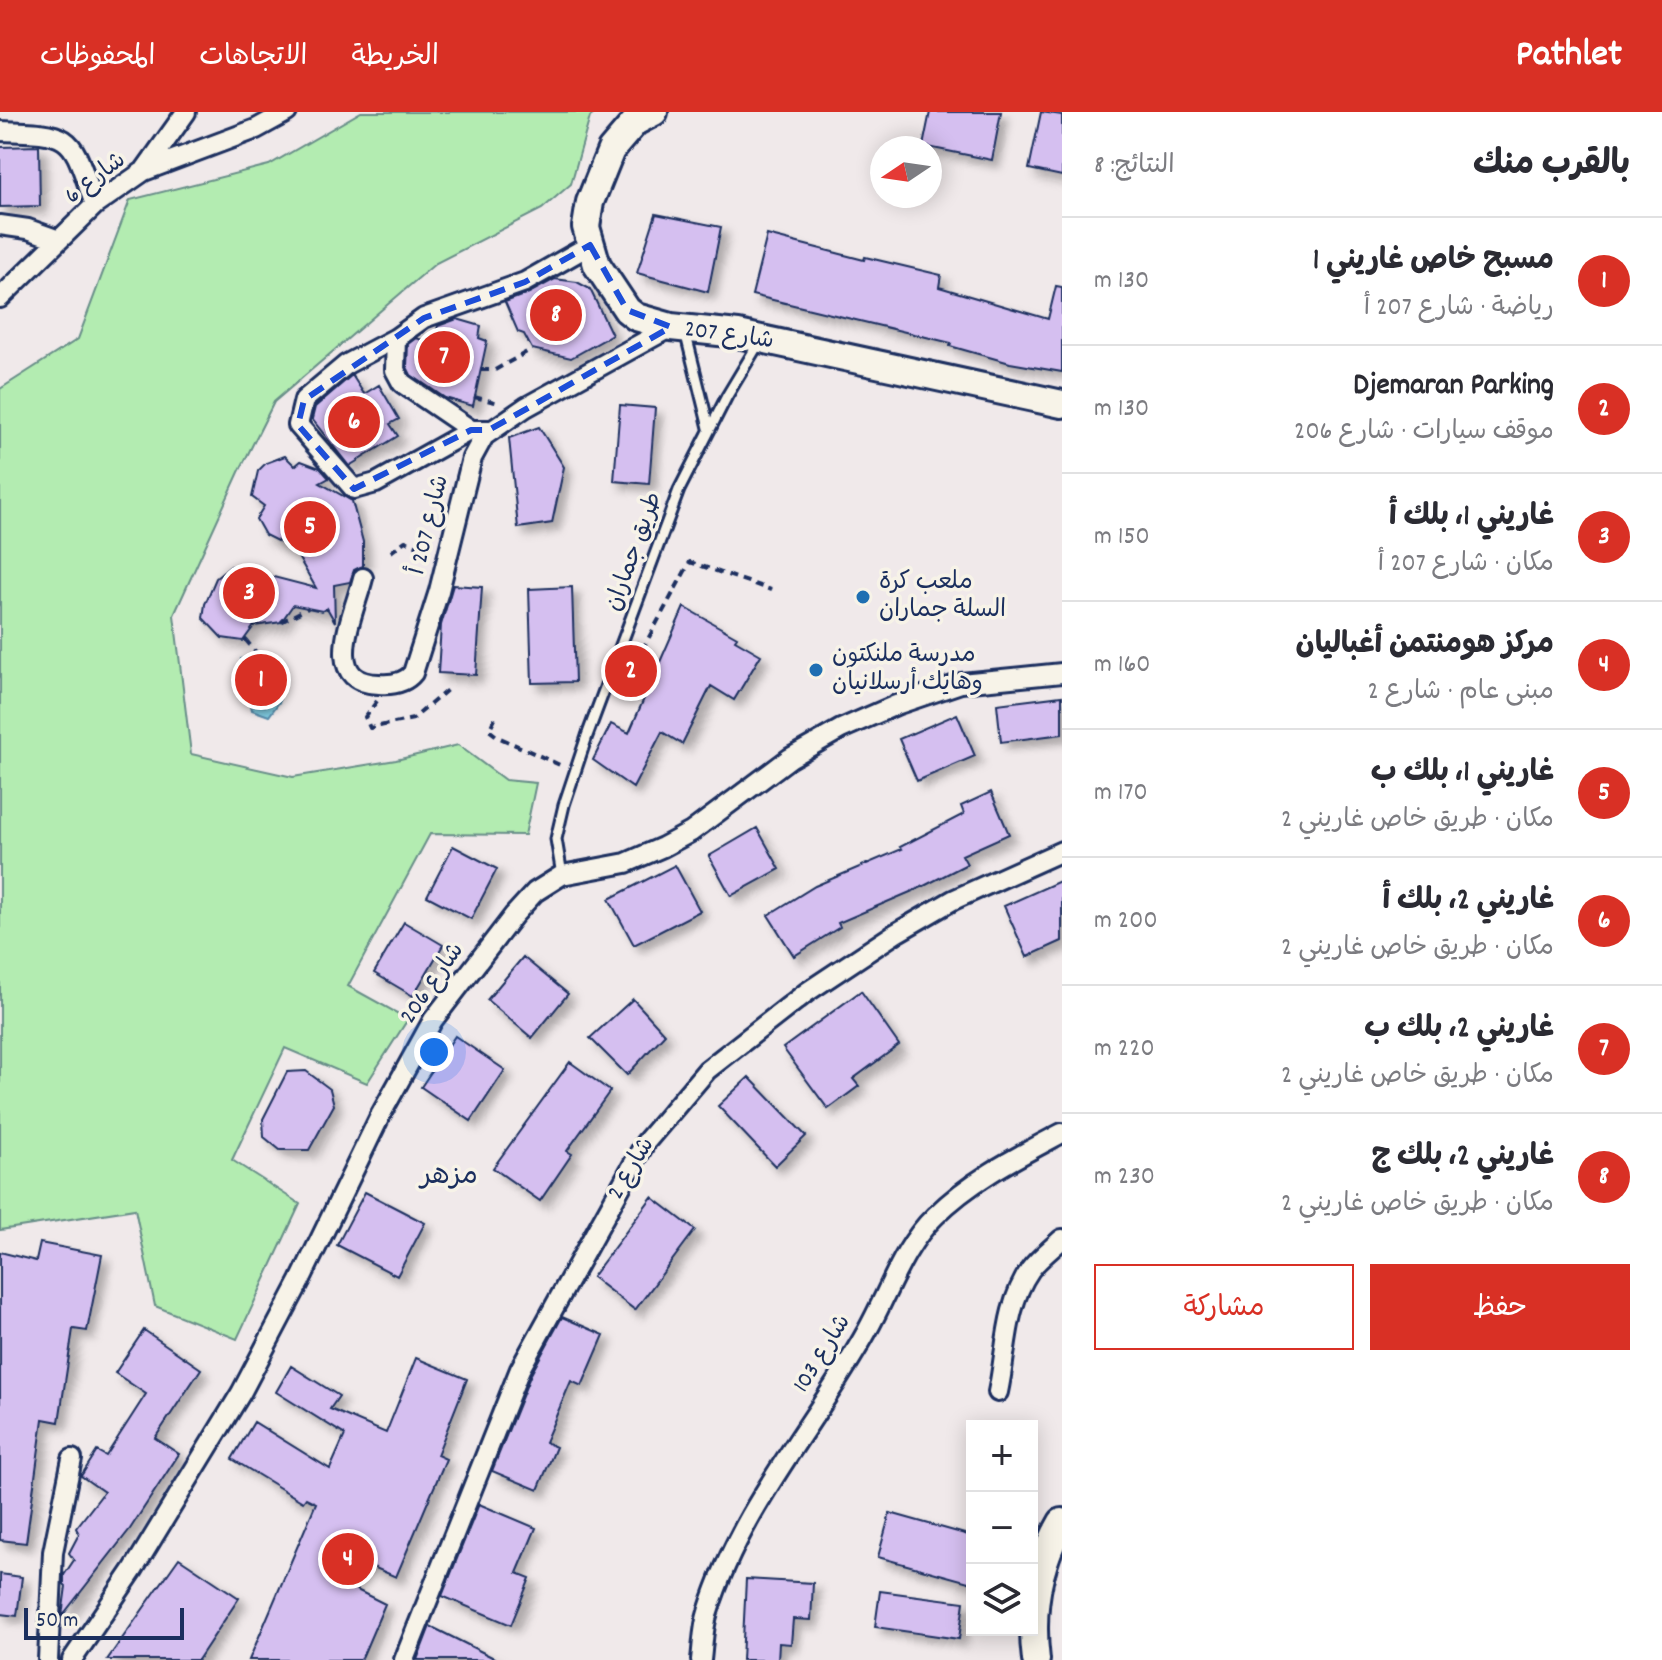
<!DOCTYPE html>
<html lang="ar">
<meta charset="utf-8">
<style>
body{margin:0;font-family:Dekko,"Playpen Sans Arabic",sans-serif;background:#f2f2f3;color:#2b2b33;direction:rtl}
.controls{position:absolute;right:24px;bottom:24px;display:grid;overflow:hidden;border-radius:0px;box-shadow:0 4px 20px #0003}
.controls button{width:72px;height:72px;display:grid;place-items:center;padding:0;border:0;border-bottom:2px solid #e1e1e2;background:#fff;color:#2b2b33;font:40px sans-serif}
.compass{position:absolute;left:870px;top:24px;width:72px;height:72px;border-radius:50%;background:#fff;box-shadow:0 4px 20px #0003;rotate:257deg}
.scale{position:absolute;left:24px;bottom:20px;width:160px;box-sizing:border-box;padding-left:8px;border:4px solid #1b2f5e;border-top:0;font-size:22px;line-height:28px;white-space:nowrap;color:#1b2f5e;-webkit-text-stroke:6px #f7f3e8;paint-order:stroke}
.you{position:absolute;left:434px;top:940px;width:28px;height:28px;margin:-20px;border:6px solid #fff;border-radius:50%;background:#1a73e8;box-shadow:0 0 0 12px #1a73e833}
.badge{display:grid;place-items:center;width:52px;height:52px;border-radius:50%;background:#d93025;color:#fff;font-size:26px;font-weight:700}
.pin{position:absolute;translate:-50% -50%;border:4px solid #fff;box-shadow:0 2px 8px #0006}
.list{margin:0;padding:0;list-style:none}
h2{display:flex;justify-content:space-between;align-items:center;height:104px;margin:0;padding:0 32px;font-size:34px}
h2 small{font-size:26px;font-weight:400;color:#7c7c81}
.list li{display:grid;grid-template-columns:52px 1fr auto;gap:24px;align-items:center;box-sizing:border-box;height:128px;padding:0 32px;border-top:2px solid #e1e1e2}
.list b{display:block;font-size:30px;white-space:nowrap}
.list p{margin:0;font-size:26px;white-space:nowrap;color:#7c7c81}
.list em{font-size:26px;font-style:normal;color:#7c7c81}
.actions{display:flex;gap:16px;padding:24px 32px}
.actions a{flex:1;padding:18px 0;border:2px solid #d93025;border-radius:0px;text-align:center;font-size:28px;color:#d93025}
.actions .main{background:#d93025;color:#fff}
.icon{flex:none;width:44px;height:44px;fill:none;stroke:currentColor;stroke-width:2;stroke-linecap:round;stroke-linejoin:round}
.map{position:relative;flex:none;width:1062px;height:1548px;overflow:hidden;direction:ltr}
header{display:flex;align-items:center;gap:48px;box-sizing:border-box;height:112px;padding:0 40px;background:#d93025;color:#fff}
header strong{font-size:38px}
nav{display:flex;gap:44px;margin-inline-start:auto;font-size:28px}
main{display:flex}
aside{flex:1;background:#fff}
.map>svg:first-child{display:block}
.green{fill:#b3ecb1;stroke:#678e88;stroke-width:2}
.water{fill:#80cbe0;stroke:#588dac;stroke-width:2}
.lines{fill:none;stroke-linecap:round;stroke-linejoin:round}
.shore{stroke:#436d92;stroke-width:2}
.building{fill:#d5bff0;stroke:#1b2f5e;stroke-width:2;filter:url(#shadow)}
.lane-casing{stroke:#1b2f5e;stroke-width:15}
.street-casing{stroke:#1b2f5e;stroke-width:24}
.secondary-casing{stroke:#1b2f5e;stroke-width:32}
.path{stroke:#1b2f5e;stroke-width:4;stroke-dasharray:8 6;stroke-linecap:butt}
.lane{stroke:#f7f3e8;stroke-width:9}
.street{stroke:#f7f3e8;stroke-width:18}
.secondary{stroke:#f7f3e8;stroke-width:26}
.marked{fill:none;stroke:#1d4ed8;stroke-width:6;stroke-dasharray:16 10;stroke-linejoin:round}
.poi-dot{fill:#1f6fb2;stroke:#f7f3e8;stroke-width:3}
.labels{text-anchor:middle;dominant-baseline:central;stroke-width:7;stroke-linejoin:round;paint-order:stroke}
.street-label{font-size:24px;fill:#1b2f5e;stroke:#f7f3e8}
.poi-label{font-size:24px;fill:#1b2f5e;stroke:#f7f3e8;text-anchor:start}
.quarter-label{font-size:28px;fill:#1b2f5e;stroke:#f7f3e8}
</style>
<header>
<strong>Pathlet</strong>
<nav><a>الخريطة</a><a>الاتجاهات</a><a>المحفوظات</a></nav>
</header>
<main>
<aside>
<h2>بالقرب منك<small>النتائج: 8</small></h2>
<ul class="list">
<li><span class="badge">1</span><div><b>مسبح خاص غاريني 1</b><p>رياضة · شارع 207 أ</p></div><em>130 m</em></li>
<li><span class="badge">2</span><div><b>Djemaran Parking</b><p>موقف سيارات · شارع 206</p></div><em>130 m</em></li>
<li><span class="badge">3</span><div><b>غاريني 1، بلك أ</b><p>مكان · شارع 207 أ</p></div><em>150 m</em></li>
<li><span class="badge">4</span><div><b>مركز هومنتمن أغباليان</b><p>مبنى عام · شارع 2</p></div><em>160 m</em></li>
<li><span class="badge">5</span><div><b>غاريني 1، بلك ب</b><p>مكان · طريق خاص غاريني 2</p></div><em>170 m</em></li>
<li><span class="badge">6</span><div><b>غاريني 2، بلك أ</b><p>مكان · طريق خاص غاريني 2</p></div><em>200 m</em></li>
<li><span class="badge">7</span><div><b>غاريني 2، بلك ب</b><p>مكان · طريق خاص غاريني 2</p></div><em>220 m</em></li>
<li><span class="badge">8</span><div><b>غاريني 2، بلك ج</b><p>مكان · طريق خاص غاريني 2</p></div><em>230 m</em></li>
</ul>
<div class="actions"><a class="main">حفظ</a><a>مشاركة</a></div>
</aside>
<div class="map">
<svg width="1062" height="1548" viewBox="0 0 1062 1548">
<defs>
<filter id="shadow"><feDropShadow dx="7" dy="7" stdDeviation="4" flood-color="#0004"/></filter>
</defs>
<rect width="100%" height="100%" fill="#f0e9ea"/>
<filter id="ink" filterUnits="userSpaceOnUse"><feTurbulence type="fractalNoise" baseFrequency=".0125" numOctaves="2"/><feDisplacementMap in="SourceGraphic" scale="16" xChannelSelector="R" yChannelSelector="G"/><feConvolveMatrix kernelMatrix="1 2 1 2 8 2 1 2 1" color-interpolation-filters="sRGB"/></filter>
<g filter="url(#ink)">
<!-- green -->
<path class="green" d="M361 0H597L590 5 571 72 542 97 436 151 274 290 239 360 174 503 191 642 293 665 396 648 458 633 505 668 536 671 525 723 430 722 348 874 408 907 367 971 285 936 232 1048 300 1092 237 1227 155 1194 135 1097 0 1118V277L78 227 130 88 269 53Z"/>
<!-- water -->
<path class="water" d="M272 541 280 589 269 604 252 598 241 547Z"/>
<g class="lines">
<!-- shore -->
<path class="shore" d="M263 552 266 555 272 585 265 594 258 590 251 557 254 553Z"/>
</g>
<!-- building -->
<path class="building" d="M930 0H1001L992 48 923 34Z
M1041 0 1062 3V64L1029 57Z
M39 34 40 94 0 95V35Z
M656 102 721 115 708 180 637 161Z
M767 123 864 148 865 145 941 163 939 175 1048 207 1056 174 1062 175V260L1010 251 950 234 951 231 752 183Z
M555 167 577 170 590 177 612 223 571 246 532 237 524 222 518 220 505 190 529 181Z
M457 207 481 214 479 226 487 229 473 294 445 286 411 263 407 255 408 232 416 226 433 231 438 214Z
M352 263 364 282 379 273 399 307 390 312 398 324 349 354 312 307 315 295Z
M620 293 655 296 649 372 614 369Z
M539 315 564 355 552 411 518 416 509 326Z
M285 344 295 354 301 349 320 356 329 366 320 371 352 389 363 430V454L354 458 350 470 334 473 335 510 327 496 322 499 293 493 281 510 254 514 243 529 222 526 203 506 205 492 216 466 231 454 316 476 290 431 277 429 265 423 256 407 264 394 252 385 258 359 266 351Z
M453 473 482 475 476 563 438 561 441 513Z
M572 475 575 570 532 571 529 477Z
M684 495 737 525 735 528 761 543 734 588 711 574 682 632 662 620 633 676 593 648 611 612 629 621Z
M1062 584V622L1001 630 997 592Z
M957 602 975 644 917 669 899 627Z
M991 680 1009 722 962 743 967 752 922 775 838 811 840 815 794 844 768 803 815 774 902 737 900 735 964 702 961 694Z
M757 716 780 757 731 784 709 744Z
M453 734 497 757 471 807 427 784Z
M675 753 700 799 634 833 609 787Z
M1062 768V829L1027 845 1004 794Z
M404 810 443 833 413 884 374 861Z
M523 845 568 882 532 926 487 888Z
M861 879 899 933 853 967 859 974 828 997 783 936Z
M633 887 665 922 627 963 590 926Z
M455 924 505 958 471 1009 421 975Z
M570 950 610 979 567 1039 572 1042 540 1089 493 1056Z
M306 959 330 977 334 993 309 1038H280L264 1025 263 1007 287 960Z
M749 965 806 1024 775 1054 718 994Z
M365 1080 425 1111 397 1164 337 1133Z
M652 1085 695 1118 635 1198 592 1165Z
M40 1131 102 1143 87 1219 73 1217 59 1310 43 1307 26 1431 0 1428V1140L36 1149Z
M562 1205 604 1223 582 1274 571 1269 545 1330 556 1335 538 1378 492 1359 531 1262Z
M144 1218 201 1257 155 1326 179 1342 130 1417 62 1504 66 1474 64 1472V1463L74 1448 69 1441 79 1422 76 1416 104 1380 81 1364 97 1339 106 1344 146 1282 115 1261Z
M416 1246 467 1267 437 1343 446 1347 396 1465 334 1438 323 1461 385 1492 361 1548H249L316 1391 306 1386 303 1390 232 1347 254 1310 330 1357 345 1323 276 1280 291 1254 339 1284 330 1297 386 1321Z
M479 1392 536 1416 517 1461 530 1466 511 1513 442 1484Z
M890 1401 972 1424V1471L878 1445Z
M179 1446 239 1486 198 1548H107Z
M0 1462 22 1465 17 1504 0 1502Z
M746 1467 813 1471 811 1508 793 1507 791 1532 779 1531 778 1548H742Z
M880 1479 964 1490 959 1527 875 1515Z
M430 1514 498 1548H417Z"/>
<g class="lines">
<defs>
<path id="lane" d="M685 219 709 316
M562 763 556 727 564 693 587 624 679 378 727 284 760 229"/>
<path id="street" d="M0 19C77 21 70 23 95 93
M144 59 186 0
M0 113 28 117 59 128
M0 186 95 93 144 59 256 17 287 0
M396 226 395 258 402 271 471 318
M489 318H471L376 371 354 377 298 313 304 288 347 252 396 226 424 206 525 170 590 133
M363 466C355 500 319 571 379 572 392 573 405 571 413 561L439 479 472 346 484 324 526 295 671 215
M998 1280C1007 1239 1005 1194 1030 1158 1038 1147 1051 1137 1062 1127
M48 1548 53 1440 72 1347
M72 1548 133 1458 241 1281 300 1169 381 1002 433 908 514 803 535 780 562 763 626 751 663 735 691 720 790 646 841 617 896 593 961 571 1062 561
M404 1548 520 1257 645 1031 707 958 807 880 896 821 953 788 1062 739
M701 1548C703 1532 703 1515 708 1500 740 1396 815 1313 867 1219 889 1180 902 1136 935 1104 971 1068 1017 1045 1062 1021"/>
<path id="secondary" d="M654 0 635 10 611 38 590 90 586 115 597 153 627 198 636 205 671 215 738 222 1062 292
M1036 1548C1030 1500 1037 1453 1062 1410"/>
</defs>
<!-- lane casing -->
<use href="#lane" class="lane-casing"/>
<!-- street casing -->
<use href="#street" class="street-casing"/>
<!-- secondary casing -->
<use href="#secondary" class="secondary-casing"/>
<!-- path -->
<path class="path" d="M481 258H495L532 237
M474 285 499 291
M391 440 405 429 424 436 427 443
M281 510 308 496
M245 527 259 544
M640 537 649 542
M642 538 690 450 771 478
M377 589 365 605 370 616 413 607 447 578
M495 606 489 618 498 625 562 654"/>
<!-- lane -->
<use href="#lane" class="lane"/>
<!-- street -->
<use href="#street" class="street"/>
<!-- secondary -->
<use href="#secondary" class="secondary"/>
</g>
</g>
<!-- marked area -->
<path class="marked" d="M590 133 627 198 671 215 489 318H471L354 377 298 313 304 288 424 206 525 170Z"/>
<!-- markers -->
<g class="poi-dot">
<circle cx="863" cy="485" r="8"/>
<circle cx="816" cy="558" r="8"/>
</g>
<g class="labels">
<!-- street labels -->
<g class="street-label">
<text transform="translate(96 67) rotate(-37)">شارع 6</text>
<text transform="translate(729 224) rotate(8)">شارع 207</text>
<text transform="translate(430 413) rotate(-76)">شارع 207 أ</text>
<text transform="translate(635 440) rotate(-70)">طريق جماران</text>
<text transform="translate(433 872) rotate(-55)">شارع 206</text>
<text transform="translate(632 1057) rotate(-59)">شارع 2</text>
<text transform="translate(823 1242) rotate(-58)">شارع 103</text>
</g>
<!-- poi labels -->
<g class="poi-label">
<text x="879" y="471">ملعب كرة<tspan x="879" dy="28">السلة جماران</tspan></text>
<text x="832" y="544">مدرسة ملنكتون<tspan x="832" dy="28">وهايك أرسلانيان</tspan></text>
</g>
<!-- quarter labels -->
<g class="quarter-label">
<text x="449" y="1066">مزهر</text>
</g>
</g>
</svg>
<div class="controls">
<button>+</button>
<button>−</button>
<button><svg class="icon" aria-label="layers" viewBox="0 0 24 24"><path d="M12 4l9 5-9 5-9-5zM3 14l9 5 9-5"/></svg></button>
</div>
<svg class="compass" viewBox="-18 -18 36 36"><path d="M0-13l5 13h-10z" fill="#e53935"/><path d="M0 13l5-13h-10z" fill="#7c7c81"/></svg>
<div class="scale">50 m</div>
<div class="you"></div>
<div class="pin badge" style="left:261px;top:568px">1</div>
<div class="pin badge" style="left:631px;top:559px">2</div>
<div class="pin badge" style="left:249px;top:481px">3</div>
<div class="pin badge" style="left:348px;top:1447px">4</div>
<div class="pin badge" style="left:310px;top:415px">5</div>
<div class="pin badge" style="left:354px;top:310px">6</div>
<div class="pin badge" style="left:444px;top:245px">7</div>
<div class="pin badge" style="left:556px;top:203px">8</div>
</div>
</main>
